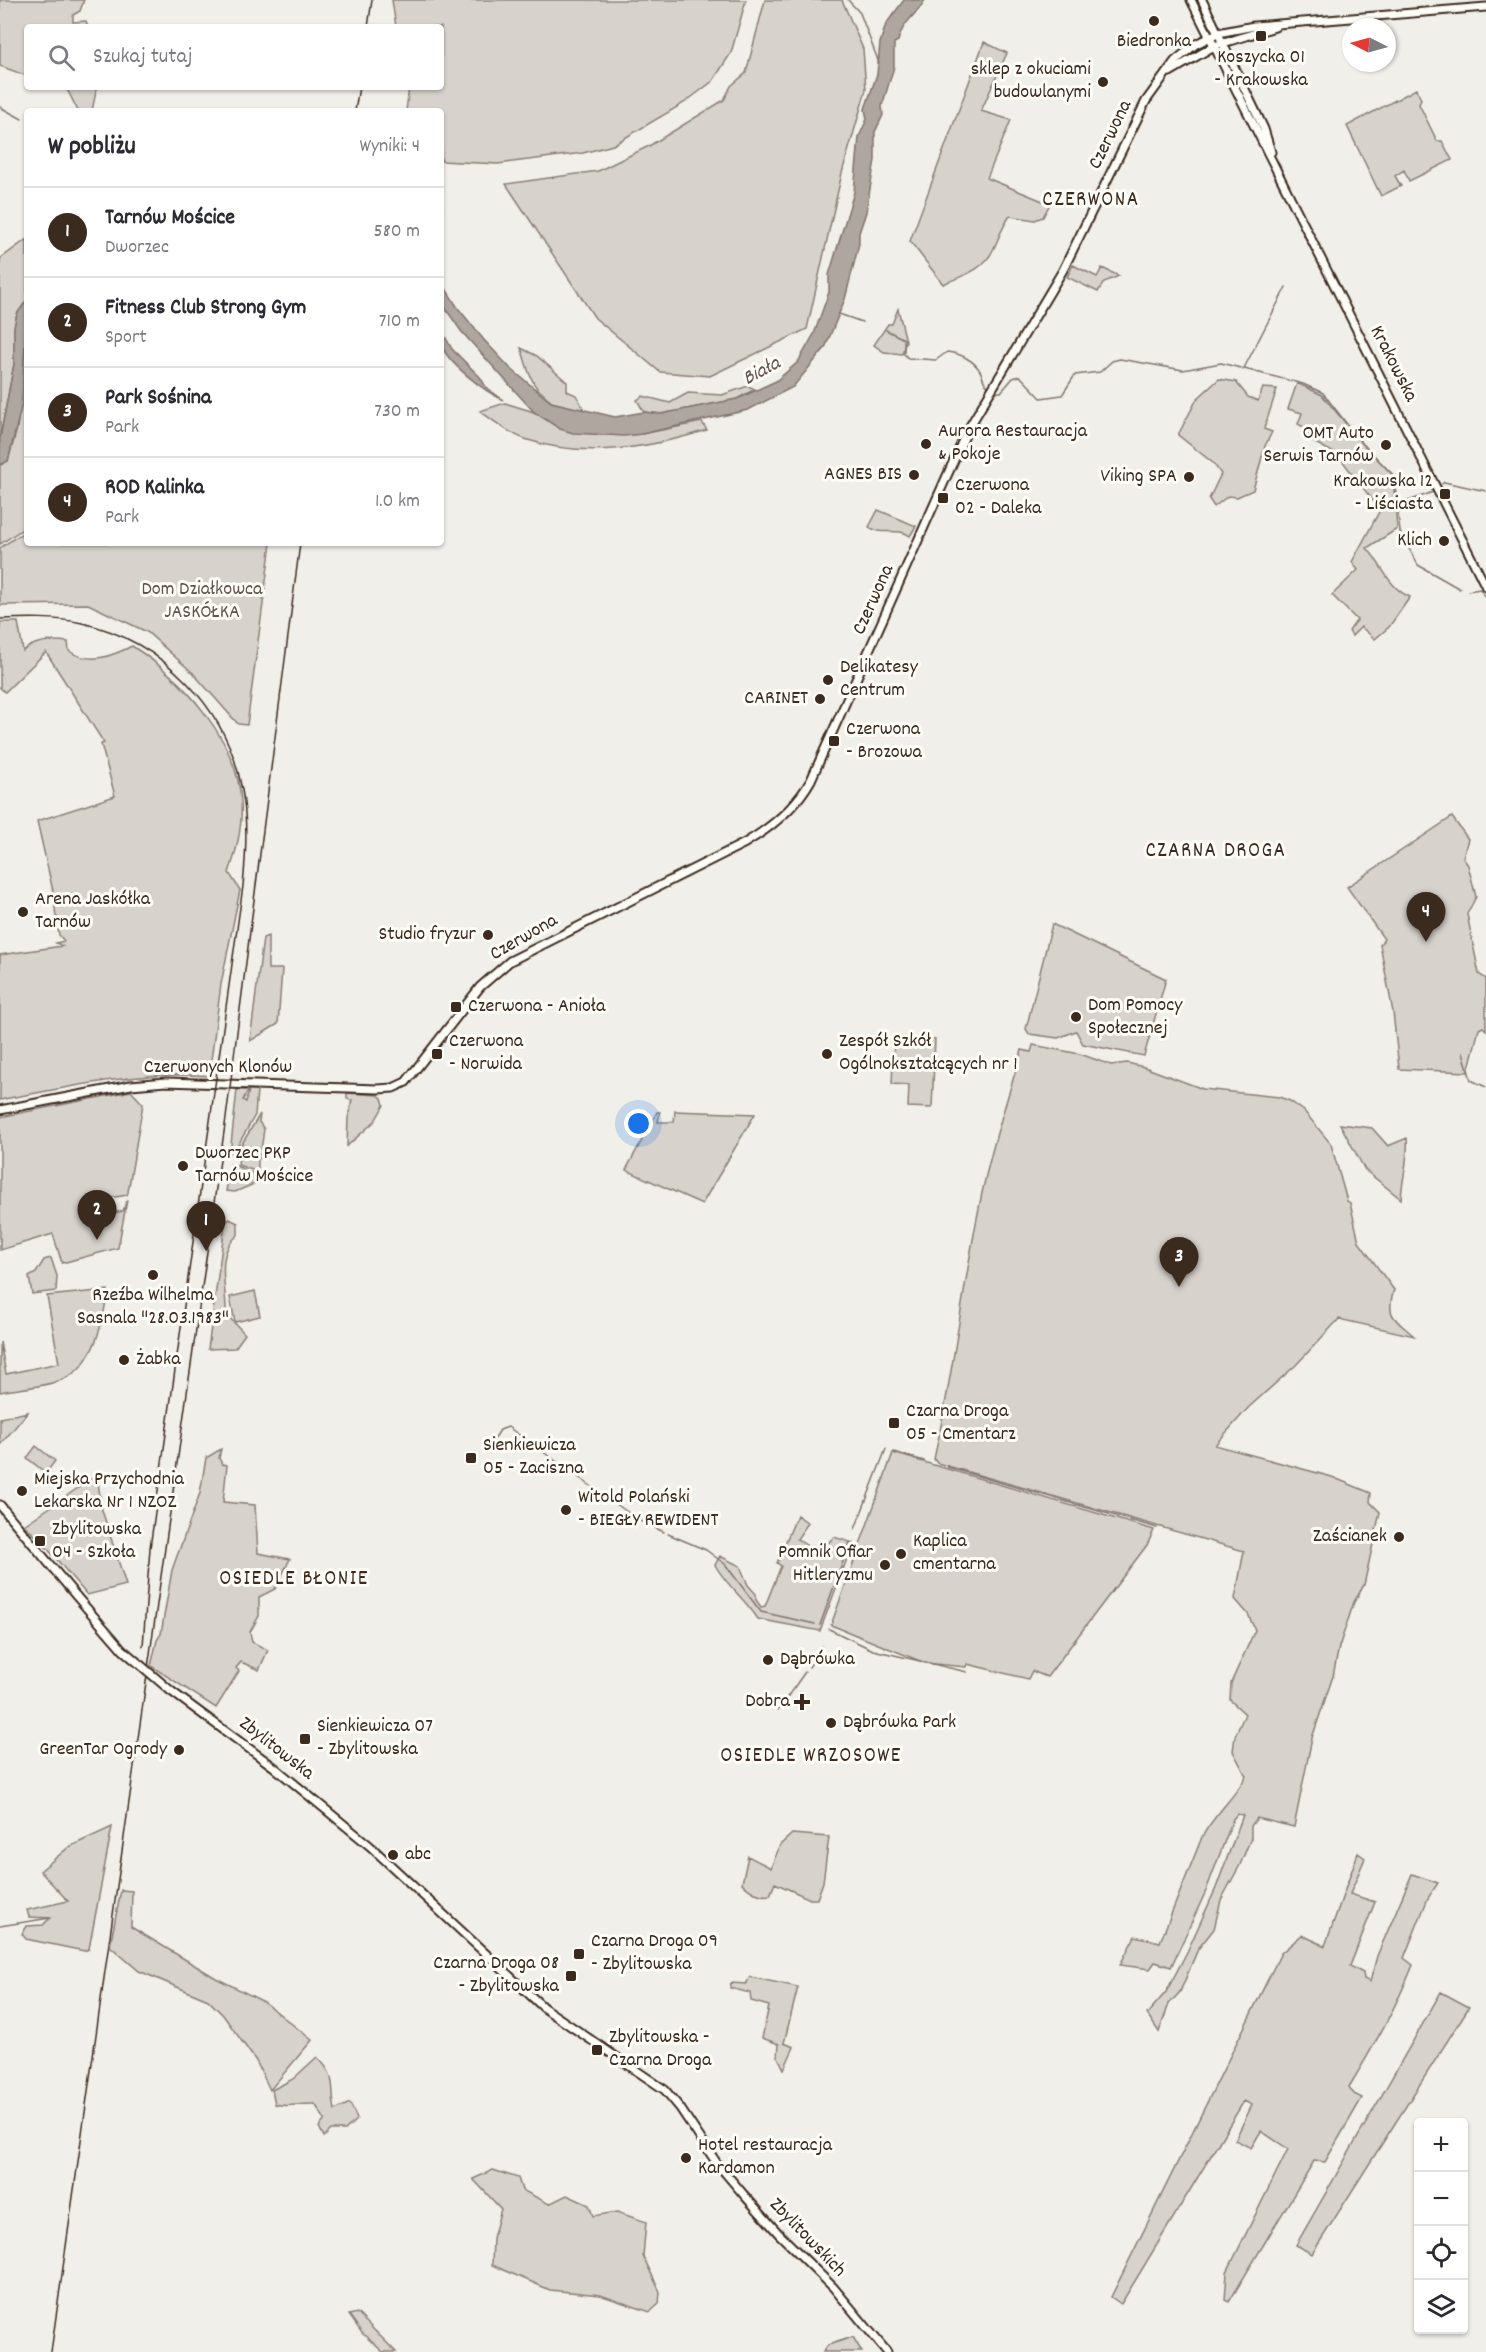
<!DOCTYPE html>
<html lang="pl">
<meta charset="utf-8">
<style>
body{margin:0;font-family:Dekko,sans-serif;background:#f2f2f3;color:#2b2b33}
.controls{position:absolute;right:18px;bottom:18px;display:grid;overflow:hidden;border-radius:6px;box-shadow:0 2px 4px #0004}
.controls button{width:54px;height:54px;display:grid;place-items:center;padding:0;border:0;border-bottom:2px solid #e1e1e2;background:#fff;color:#2b2b33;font:30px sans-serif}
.compass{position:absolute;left:1342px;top:18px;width:54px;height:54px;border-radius:50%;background:#fff;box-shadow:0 2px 4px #0004;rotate:276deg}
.you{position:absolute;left:639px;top:1124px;width:21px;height:21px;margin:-15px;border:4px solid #fff;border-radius:50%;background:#1a73e8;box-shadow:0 0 0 9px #1a73e833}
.badge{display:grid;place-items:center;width:39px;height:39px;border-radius:50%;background:#3b2a1e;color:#fff;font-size:20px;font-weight:700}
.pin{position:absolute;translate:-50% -50px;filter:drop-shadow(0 2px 3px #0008)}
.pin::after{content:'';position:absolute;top:32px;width:21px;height:18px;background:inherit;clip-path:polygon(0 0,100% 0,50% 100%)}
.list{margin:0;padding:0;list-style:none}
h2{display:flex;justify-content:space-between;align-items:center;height:78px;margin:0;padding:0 24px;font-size:26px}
h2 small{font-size:20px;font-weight:400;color:#7c7c81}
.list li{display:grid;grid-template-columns:39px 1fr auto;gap:18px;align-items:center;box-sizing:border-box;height:90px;padding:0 24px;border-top:2px solid #e1e1e2}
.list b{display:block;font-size:22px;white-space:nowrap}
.list p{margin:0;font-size:20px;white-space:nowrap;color:#7c7c81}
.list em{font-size:20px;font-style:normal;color:#7c7c81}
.icon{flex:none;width:33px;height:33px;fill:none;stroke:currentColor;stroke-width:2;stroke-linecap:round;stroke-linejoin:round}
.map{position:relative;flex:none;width:1486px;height:2352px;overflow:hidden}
.search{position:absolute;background:#fff;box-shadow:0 2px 4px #0004;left:24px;top:24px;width:420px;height:66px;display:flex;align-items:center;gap:15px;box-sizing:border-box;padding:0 21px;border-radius:6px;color:#7c7c81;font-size:22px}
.panel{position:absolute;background:#fff;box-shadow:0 2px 4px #0004;left:24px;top:108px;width:420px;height:438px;border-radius:6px}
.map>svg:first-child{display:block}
.green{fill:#d7d2cc;stroke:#897e75;stroke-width:1.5}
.water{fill:#aea69f;stroke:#80746b;stroke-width:1.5}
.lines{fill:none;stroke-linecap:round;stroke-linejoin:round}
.stream{stroke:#80746b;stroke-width:1.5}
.secondary-casing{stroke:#3b2a1e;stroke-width:11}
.secondary{stroke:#fdfcf7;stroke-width:7}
.rail{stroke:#3b2a1e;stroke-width:1.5}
.secondary-bridge-casing{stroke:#3b2a1e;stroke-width:11;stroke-linecap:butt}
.secondary-bridge{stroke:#fdfcf7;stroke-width:7}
.poi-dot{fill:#3b2a1e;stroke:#fdfcf7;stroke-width:2}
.labels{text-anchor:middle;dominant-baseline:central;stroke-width:6;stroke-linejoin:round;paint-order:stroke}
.poi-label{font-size:20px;fill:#3b2a1e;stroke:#fdfcf7;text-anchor:start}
.street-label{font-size:20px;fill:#3b2a1e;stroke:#fdfcf7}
.park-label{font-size:20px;fill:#62544a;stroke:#fdfcf7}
.neighbourhood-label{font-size:21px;letter-spacing:1.5px;fill:#3b2a1e;stroke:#fdfcf7}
.water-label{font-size:21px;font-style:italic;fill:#63554b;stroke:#fdfcf7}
</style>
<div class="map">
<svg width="1486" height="2352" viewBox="0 0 1486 2352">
<rect width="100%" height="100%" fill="#f1efea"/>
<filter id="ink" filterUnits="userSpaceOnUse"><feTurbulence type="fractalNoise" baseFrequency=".0167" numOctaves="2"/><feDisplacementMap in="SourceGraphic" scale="12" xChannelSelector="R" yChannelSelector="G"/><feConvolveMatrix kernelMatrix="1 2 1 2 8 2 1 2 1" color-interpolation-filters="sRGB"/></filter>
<g filter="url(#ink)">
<!-- green -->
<path class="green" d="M0 0H84L80 11 73 15V22L86 21 88 27H27V76L0 66Z
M392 0H746L731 53 713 81 684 103 613 145 583 153 498 164 441 161V111H406L409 87H441V27H396Z
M765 0H842L863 49 866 90 842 173 807 329 710 376 660 372 595 318 506 184 598 171 649 146 724 100 731 86 746 73Z
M984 42 1007 53 981 111 1011 120 987 178 1050 204 1043 217 1035 220 1010 216C1002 227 999 238 993 250 984 270 962 276 943 284L910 241Z
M61 87H97L92 111H78L68 91Z
M1416 89 1421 99 1419 104 1437 141H1442L1452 160 1409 181 1404 170 1395 176 1401 186 1381 196 1347 126Z
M27 239V300L17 314 14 327V364L0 438V259Z
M1073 265 1097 277 1102 268 1119 276 1104 282 1098 292 1067 277Z
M898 309 906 341 902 354 884 352 874 345 888 324H892Z
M27 337V526L0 544V465L8 461 17 429Z
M521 348 537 356 567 382V391L576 395 585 411 551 402C547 395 542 394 537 388 528 377 526 361 521 348Z
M1219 379 1236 382 1248 397 1258 401 1263 388 1277 389 1264 429 1272 432 1265 446 1253 490 1237 497 1228 496 1214 507 1209 499 1221 474 1213 463 1178 435 1197 399Z
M1297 383 1322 395 1363 444 1393 475 1397 529 1367 548C1382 564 1389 589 1410 597L1389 627 1375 639 1361 627 1352 636 1349 631 1357 620 1332 595 1358 570 1352 562 1380 510 1338 455 1308 439 1309 430 1298 424 1302 413 1288 409Z
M748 386 755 389 737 399 708 405 661 414 644 412 637 400 643 396 670 403 688 393 722 395Z
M505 403 534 412 559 427 600 435 642 434 702 422 707 430C650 448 586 459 528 440 510 434 495 422 480 411Z
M878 510 916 526 910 536C899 527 879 536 869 527Z
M27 530V543H271L247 725 238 724 193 673 147 632 88 604 0 605V548Z
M0 622H18L23 651C35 640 53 640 68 642L69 651C90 665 112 656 132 646 182 678 237 738 241 801 243 826 237 850 229 873L240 890 221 984 209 1076C138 1071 69 1087 0 1100V955L62 946 56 943 64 941 59 935 56 919 59 918 56 917 53 891 37 821 115 796 101 744 104 743 46 652 5 692 0 688Z
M1452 817 1468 839 1463 858 1468 865 1476 897 1467 914 1479 974 1486 979V1030L1483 1027 1479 1029 1468 1072 1399 1069 1393 1012 1380 945 1384 939 1347 887Z
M1052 924 1166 979 1144 1056 1083 1044 1076 1031 1058 1038 1029 1034 1026 1029Z
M268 936V969H282L278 1024 250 1041 263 938Z
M894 1037 935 1039 932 1108 908 1107 909 1085 892 1084Z
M1033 1045 1080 1054 1111 1065 1127 1063 1144 1067 1203 1089 1279 1097 1290 1101 1304 1111 1331 1144 1347 1201 1350 1203 1359 1242 1394 1290C1385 1317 1395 1319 1414 1336L1339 1319 1296 1365 1249 1407 1215 1445 1332 1477 1371 1493 1370 1502 1380 1512 1364 1585 1354 1602 1339 1647 1333 1676 1312 1738 1294 1827 1257 1818 1251 1826V1838L1240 1865 1221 1900 1214 1929 1198 1949 1180 1992 1169 2004 1159 2032 1147 2014 1166 1992 1187 1952 1216 1888 1243 1815 1237 1814 1233 1819 1206 1891 1171 1967 1155 1962 1150 1969 1120 1965 1135 1936 1160 1942 1202 1837C1214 1814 1234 1799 1246 1776L1233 1751 1235 1736 1245 1714 1230 1700 1231 1683 1255 1630 1248 1614 1235 1599 1244 1551 937 1463 934 1459C953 1376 962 1292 979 1208 989 1155 1006 1103 1022 1050L1031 1052Z
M237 1090H248L243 1100 246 1102 249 1090H257L255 1115 237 1147 236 1155 230 1154Z
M131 1091 143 1104 128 1192 127 1195 92 1201 96 1216 123 1211 127 1200 118 1248 62 1263 53 1234 0 1250V1117Z
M347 1093 378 1095 382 1098 384 1105 375 1121 347 1146 348 1118 352 1100 347 1099Z
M675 1111 755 1114 702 1204 626 1170 657 1112H660L658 1122H674Z
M260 1114 259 1122 264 1129 260 1158 258 1159V1172L238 1165 240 1147Z
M1340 1124 1372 1128 1388 1146 1407 1138C1409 1159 1402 1178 1401 1199L1365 1170Z
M231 1164 258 1175 261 1181 235 1192 226 1191Z
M229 1219 238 1223V1235C214 1254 227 1286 226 1314L245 1334 235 1348 208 1349 225 1224Z
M51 1258 57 1276 56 1291 32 1294 29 1277 36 1273 44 1260Z
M108 1290C103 1320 96 1364 64 1379 46 1387 20 1388 0 1392V1342L6 1374 59 1363 47 1296Z
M255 1291 260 1316 235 1322 230 1297Z
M28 1412 0 1445V1418Z
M36 1446 55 1461 46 1473 27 1458Z
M221 1449 219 1458 222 1464 227 1465 223 1502 255 1505 258 1553 290 1559 275 1589 259 1597V1616L250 1632 252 1642 268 1650 259 1670 241 1662 236 1668 239 1671 216 1708 151 1666 157 1640 161 1634 172 1570 200 1493 206 1458Z
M893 1453 1154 1530 1147 1545 1047 1677 1032 1671 1028 1679 967 1664 966 1667 925 1663 831 1625Z
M97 1475 102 1510 126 1585 87 1595 41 1541 24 1525Z
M797 1515 808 1523 797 1539 809 1547 828 1543 834 1537 853 1543 820 1631 758 1619C745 1599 726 1585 715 1565L720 1556 740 1566 748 1585 756 1594V1600L761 1607 765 1606 781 1566 777 1563Z
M112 1827 89 1949 84 1951 26 1939 22 1934 27 1926 43 1925 50 1918 29 1917 27 1910 68 1901 40 1871 69 1847Z
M792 1834 829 1837 823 1882 817 1899H810L775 1883 770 1895C760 1897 749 1891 742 1883L748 1856 771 1868 780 1845Z
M1358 1853 1365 1858 1350 1894 1375 1902 1350 1966 1363 1973 1364 1979 1370 1982 1377 1956 1412 1874 1438 1883 1428 1898 1404 1958 1413 1965C1396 2008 1373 2047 1349 2087L1354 2094 1362 2098 1325 2162 1314 2161 1229 2302 1225 2300 1227 2272 1288 2149 1261 2131 1251 2148 1235 2140 1252 2105 1244 2101 1121 2304 1111 2297 1281 1953 1302 1935 1325 1946Z
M121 1890 132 1891 131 1927 216 1978 264 2002 312 2040 270 2090 256 2061 223 2015 208 2000 139 1971 110 1946Z
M750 1977 798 1987 784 2043 794 2047 784 2069 778 2057 779 2044 762 2038 769 2006 751 2001 750 1993 730 1988 731 1983 746 1984Z
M1441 1992 1469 2007 1312 2254 1296 2245Z
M317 2057C338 2077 330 2086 335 2110L350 2103 357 2119 345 2130H331L324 2137 319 2127 325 2120 315 2104C301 2103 287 2108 275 2104L272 2090 293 2079Z
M493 2170 518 2178 522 2190 549 2204 567 2195 589 2205 593 2216 617 2212 646 2222 643 2256 660 2292 659 2304 650 2312 600 2295 550 2290 492 2265 493 2238 501 2209 473 2179Z
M357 2313 396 2352H383L362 2333 349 2315Z
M853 2337 862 2352H823L828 2345Z"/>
<!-- water -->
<path class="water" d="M904 0H925C916 16 902 22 898 41L894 43V67L882 106 883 115 875 132V160L866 212 859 233V244L845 299 825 348 793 387 748 410 642 434 624 436 573 433 560 429 534 412 461 331 441 302V281L458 308 484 340 510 368 551 402 615 417 644 412 661 414 737 399 776 381 798 362 814 334 829 292V275L854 192 859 137 867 119 865 109 877 74 880 43 886 24Z
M27 300 22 404 8 461 0 465V438L14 364V327L17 314Z
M441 329 452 349 480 377 486 387 503 400C486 392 445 362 441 343 440 339 441 333 441 329Z"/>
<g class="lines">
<!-- stream -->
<path class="stream" d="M848 0 860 13 879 63
M0 107 22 119
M441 214 443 212
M839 314 862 322
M886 330 904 339V354L908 358 936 360 947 352C959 353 974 360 980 371 984 377 982 383 989 387
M1243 370 1286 287
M995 392H1001L1013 378 1020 376 1041 398 1062 395 1075 375 1100 372 1112 361 1120 359 1183 370 1221 363 1303 384 1323 393 1360 441 1394 476 1400 532 1418 565 1460 589
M1442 484 1444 482 1486 491
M1398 505 1433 492
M1468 591 1480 589 1486 598
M1463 1052 1471 1080 1486 1087
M487 1451 500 1430 508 1427 640 1521 664 1532
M894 1452 924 1461
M947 1467 1157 1528
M855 1529 886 1449
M668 1534 706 1550 725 1564 761 1612 815 1624
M820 1625 850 1542
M829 1629 873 1650 967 1672
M809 1667 822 1646
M778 1710 805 1672
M0 1926 50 1918"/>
<defs>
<path id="secondary" d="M1191 0 1486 587
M1202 0 1264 129 1271 152
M1170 72 1214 46 1275 27
M0 1110 131 1085 166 1082 378 1089 393 1088 406 1082 480 987 510 961 745 843C772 827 796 807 811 780L967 431 1063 270 1146 101 1175 61 1196 44 1218 33 1254 26 1486 7
M0 1505 77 1597
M171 1691 274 1767 370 1846 544 2008 665 2090 680 2108 716 2162 744 2195 779 2234 833 2287 887 2352"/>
</defs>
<!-- secondary casing -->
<use href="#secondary" class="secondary-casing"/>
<!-- secondary -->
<use href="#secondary" class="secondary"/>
<!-- rail -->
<path class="rail" d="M368 27 372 0
M355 111 359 87
M0 619C27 618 55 617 82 623 162 641 228 708 242 790 248 821 246 854 243 886L150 1548 143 1646
M51 2352 226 1118 300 543"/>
<defs>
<path id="secondary-bridge" d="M77 1597 123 1650 171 1691"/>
</defs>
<!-- secondary-bridge casing -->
<use href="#secondary-bridge" class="secondary-bridge-casing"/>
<!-- secondary-bridge -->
<use href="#secondary-bridge" class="secondary-bridge"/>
</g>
</g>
<!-- markers -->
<g class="poi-dot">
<circle cx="1154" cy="21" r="6"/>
<rect x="1255" y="30" width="12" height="12" rx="3"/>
<circle cx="1103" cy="82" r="6"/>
<circle cx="926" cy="444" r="6"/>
<circle cx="1386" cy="445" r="6"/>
<circle cx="914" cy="475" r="6"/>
<circle cx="1189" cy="477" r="6"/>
<rect x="1439" y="488" width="12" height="12" rx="3"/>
<rect x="937" y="492" width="12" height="12" rx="3"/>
<circle cx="1444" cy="541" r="6"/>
<circle cx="828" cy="680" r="6"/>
<circle cx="820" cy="699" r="6"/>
<rect x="828" y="735" width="12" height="12" rx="3"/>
<circle cx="23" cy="912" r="6"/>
<circle cx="488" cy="935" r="6"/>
<rect x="450" y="1001" width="12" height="12" rx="3"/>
<circle cx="1076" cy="1017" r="6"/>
<rect x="431" y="1048" width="12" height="12" rx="3"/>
<circle cx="827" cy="1054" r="6"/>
<circle cx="183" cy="1166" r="6"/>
<circle cx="153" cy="1275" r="6"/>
<circle cx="124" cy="1360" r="6"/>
<rect x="888" y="1417" width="12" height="12" rx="3"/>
<rect x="465" y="1452" width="12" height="12" rx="3"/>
<circle cx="22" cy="1491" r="6"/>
<circle cx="566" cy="1510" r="6"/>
<circle cx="1399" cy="1537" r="6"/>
<rect x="34" y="1535" width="12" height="12" rx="3"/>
<circle cx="901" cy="1554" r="6"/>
<circle cx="885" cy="1565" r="6"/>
<circle cx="768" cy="1660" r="6"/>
<path d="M799 1693h6v6h6v6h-6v6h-6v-6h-6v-6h6z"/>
<circle cx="831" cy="1723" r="6"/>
<rect x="299" y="1733" width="12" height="12" rx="3"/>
<circle cx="179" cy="1750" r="6"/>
<circle cx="393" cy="1855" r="6"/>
<rect x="573" y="1948" width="12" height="12" rx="3"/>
<rect x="565" y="1970" width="12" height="12" rx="3"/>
<rect x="591" y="2044" width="12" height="12" rx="3"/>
<circle cx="686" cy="2158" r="6"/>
</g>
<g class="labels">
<!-- poi labels -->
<g class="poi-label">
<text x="1154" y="42" text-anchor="middle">Biedronka</text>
<text x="1261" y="58" text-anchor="middle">Koszycka 01<tspan x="1261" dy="23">- Krakowska</tspan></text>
<text x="1091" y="70" text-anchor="end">sklep z okuciami<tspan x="1091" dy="23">budowlanymi</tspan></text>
<text x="938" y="432">Aurora Restauracja<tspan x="938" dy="23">&amp; Pokoje</tspan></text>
<text x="1374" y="434" text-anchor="end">OMT Auto<tspan x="1374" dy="23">Serwis Tarnów</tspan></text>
<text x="902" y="475" text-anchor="end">AGNES BIS</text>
<text x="1177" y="477" text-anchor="end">Viking SPA</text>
<text x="1433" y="482" text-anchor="end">Krakowska 12<tspan x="1433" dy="23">- Liściasta</tspan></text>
<text x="955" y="486">Czerwona<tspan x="955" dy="23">02 - Daleka</tspan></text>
<text x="1432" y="541" text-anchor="end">Klich</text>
<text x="840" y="668">Delikatesy<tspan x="840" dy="23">Centrum</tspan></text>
<text x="808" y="699" text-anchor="end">CARINET</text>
<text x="846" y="730">Czerwona<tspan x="846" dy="23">- Brozowa</tspan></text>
<text x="35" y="900">Arena Jaskółka<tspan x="35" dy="23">Tarnów</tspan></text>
<text x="476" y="935" text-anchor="end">Studio fryzur</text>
<text x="1088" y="1006">Dom Pomocy<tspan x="1088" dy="23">Społecznej</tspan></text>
<text x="468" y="1007">Czerwona - Anioła</text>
<text x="449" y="1042">Czerwona<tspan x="449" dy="23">- Norwida</tspan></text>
<text x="839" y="1042">Zespół Szkół<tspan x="839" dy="23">Ogólnokształcących nr 1</tspan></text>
<text x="195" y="1154">Dworzec PKP<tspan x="195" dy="23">Tarnów Mościce</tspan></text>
<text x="153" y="1296" text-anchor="middle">Rzeźba Wilhelma<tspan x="153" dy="23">Sasnala "28.03.1983"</tspan></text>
<text x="136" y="1360">Żabka</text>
<text x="906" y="1412">Czarna Droga<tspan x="906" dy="23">05 - Cmentarz</tspan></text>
<text x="483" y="1446">Sienkiewicza<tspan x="483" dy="23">05 - Zaciszna</tspan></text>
<text x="34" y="1480">Miejska Przychodnia<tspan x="34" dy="23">Lekarska Nr 1 NZOZ</tspan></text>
<text x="578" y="1498">Witold Polański<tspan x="578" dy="23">- BIEGŁY REWIDENT</tspan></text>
<text x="52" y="1530">Zbylitowska<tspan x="52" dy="23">04 - Szkoła</tspan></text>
<text x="1387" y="1537" text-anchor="end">Zaścianek</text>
<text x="913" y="1542">Kaplica<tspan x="913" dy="23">cmentarna</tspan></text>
<text x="873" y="1553" text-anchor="end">Pomnik Ofiar<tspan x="873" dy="23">Hitleryzmu</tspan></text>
<text x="780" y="1660">Dąbrówka</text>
<text x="790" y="1702" text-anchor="end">Dobra</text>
<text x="843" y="1723">Dąbrówka Park</text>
<text x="317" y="1727">Sienkiewicza 07<tspan x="317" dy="23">- Zbylitowska</tspan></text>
<text x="167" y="1750" text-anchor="end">GreenTar Ogrody</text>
<text x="405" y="1855">abc</text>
<text x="591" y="1942">Czarna Droga 09<tspan x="591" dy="23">- Zbylitowska</tspan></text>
<text x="559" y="1964" text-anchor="end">Czarna Droga 08<tspan x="559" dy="23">- Zbylitowska</tspan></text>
<text x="609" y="2038">Zbylitowska -<tspan x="609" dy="23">Czarna Droga</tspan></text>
<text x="698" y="2146">Hotel restauracja<tspan x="698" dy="23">Kardamon</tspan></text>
</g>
<!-- street labels -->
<g class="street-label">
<text transform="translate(1111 135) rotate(-64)">Czerwona</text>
<text transform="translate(1393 364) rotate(63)">Krakowska</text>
<text transform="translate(874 600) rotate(-66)">Czerwona</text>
<text transform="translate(524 938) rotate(-30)">Czerwona</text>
<text x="218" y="1068">Czerwonych Klonów</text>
<text transform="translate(276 1749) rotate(38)">Zbylitowska</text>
<text transform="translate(807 2238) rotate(46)">Zbylitowskich</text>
</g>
<!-- park labels -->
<g class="park-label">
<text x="202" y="590">Dom Działkowca<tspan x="202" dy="23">JASKÓŁKA</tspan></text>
</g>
<!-- neighbourhood labels -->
<g class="neighbourhood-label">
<text x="1091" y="201">CZERWONA</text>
<text x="1216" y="852">CZARNA DROGA</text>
<text x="294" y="1580">OSIEDLE BŁONIE</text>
<text x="811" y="1757">OSIEDLE WRZOSOWE</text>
</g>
<!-- water labels -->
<g class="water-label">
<text transform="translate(762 372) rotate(-28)">Biała</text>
</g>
</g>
</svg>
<div class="controls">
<button>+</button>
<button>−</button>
<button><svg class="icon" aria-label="locate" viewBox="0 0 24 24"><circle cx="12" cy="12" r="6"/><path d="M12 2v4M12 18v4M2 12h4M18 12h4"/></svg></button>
<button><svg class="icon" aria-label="layers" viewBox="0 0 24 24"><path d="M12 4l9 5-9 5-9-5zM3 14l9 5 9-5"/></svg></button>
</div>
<svg class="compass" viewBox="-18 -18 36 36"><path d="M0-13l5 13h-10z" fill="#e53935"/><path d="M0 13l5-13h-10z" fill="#7c7c81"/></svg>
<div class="you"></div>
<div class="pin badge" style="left:206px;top:1251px">1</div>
<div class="pin badge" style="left:97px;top:1240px">2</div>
<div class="pin badge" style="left:1179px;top:1287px">3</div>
<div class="pin badge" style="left:1426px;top:942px">4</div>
<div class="search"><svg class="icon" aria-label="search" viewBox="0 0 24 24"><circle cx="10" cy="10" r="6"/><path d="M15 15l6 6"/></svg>Szukaj tutaj</div>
<section class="panel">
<h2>W pobliżu<small>Wyniki: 4</small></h2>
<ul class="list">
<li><span class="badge">1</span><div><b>Tarnów Mościce</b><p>Dworzec</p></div><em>580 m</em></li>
<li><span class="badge">2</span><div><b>Fitness Club Strong Gym</b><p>Sport</p></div><em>710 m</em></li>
<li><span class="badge">3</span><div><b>Park Sośnina</b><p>Park</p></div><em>730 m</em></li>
<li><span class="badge">4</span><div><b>ROD Kalinka</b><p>Park</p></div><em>1.0 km</em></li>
</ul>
</section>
</div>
